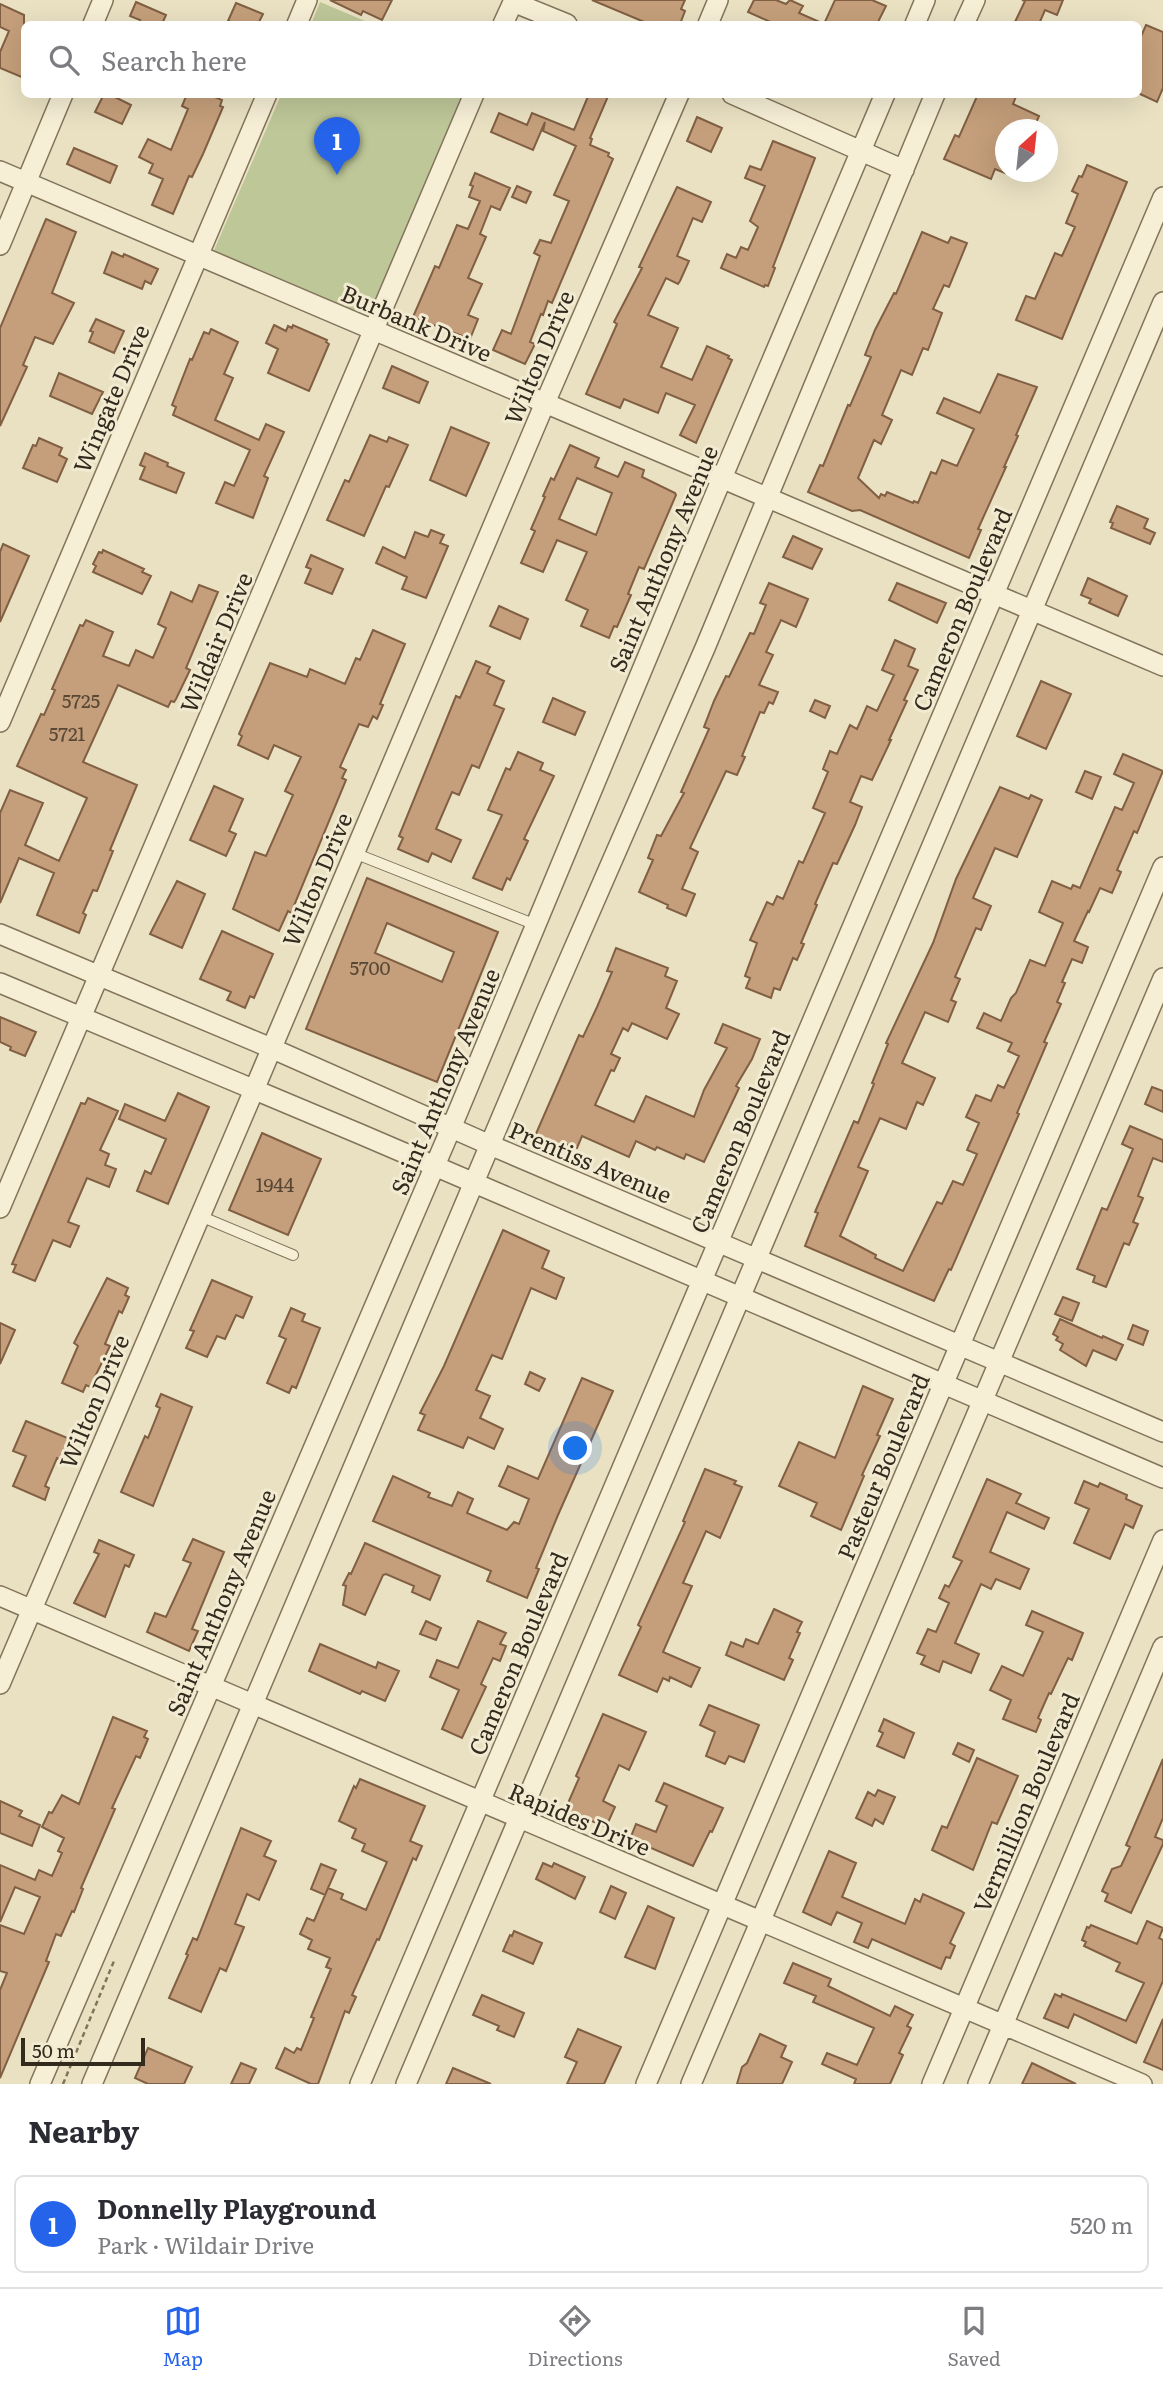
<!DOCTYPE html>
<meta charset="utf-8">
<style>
body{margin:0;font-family:Literata,serif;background:#f7f7f7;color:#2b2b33}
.compass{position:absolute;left:995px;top:119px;width:63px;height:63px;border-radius:50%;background:#fff;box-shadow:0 7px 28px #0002;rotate:27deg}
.scale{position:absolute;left:21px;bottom:18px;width:124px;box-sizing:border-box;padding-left:7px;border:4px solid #332a1e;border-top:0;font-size:19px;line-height:24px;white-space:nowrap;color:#332a1e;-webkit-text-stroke:5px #f2ebd1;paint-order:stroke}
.you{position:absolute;left:576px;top:1449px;width:24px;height:24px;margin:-18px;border:5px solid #fff;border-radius:50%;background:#1a73e8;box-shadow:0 0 0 10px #1a73e833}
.badge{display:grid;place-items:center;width:46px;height:46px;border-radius:50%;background:#2563eb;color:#fff;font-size:23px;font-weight:700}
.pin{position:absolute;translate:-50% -58px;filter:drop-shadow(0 2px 4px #0008)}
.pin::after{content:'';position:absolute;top:37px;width:24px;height:21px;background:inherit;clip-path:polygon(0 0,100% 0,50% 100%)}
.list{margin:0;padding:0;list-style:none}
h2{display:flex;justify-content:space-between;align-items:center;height:91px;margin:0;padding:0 28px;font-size:30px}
h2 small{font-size:23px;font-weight:400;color:#7c7c81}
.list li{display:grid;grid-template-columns:46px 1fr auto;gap:21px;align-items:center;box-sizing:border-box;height:98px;margin:0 14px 14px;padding:0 14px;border:2px solid #e1e1e2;border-radius:10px}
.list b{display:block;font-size:26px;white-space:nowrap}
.list p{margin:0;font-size:23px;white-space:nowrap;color:#7c7c81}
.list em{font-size:23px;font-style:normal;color:#7c7c81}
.icon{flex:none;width:38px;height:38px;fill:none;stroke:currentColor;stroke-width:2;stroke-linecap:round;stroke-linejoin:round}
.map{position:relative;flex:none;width:1163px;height:2084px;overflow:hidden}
.search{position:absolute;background:#fff;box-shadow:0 7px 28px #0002;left:21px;right:21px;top:21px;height:77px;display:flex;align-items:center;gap:18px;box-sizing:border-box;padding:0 24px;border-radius:10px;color:#7c7c81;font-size:26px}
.sheet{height:203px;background:#fff}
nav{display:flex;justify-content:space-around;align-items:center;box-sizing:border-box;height:98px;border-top:2px solid #e1e1e2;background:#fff;font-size:19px;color:#7c7c81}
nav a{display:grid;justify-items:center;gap:4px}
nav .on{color:#2563eb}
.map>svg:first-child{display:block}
.green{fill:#bec798}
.building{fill:#c59f7b;stroke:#805f43;stroke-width:2;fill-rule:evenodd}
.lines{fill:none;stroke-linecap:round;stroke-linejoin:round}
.lane-casing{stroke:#82735b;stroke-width:12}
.street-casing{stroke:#82735b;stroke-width:22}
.path{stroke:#82735b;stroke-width:2.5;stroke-dasharray:5 3.5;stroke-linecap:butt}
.lane{stroke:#f6eed5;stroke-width:10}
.street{stroke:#f6eed5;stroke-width:19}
.labels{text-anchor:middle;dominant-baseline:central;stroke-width:6;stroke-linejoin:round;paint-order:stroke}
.number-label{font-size:19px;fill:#584735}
.street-label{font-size:23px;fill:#332a1e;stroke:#f2ebd1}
</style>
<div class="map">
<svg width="1163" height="2084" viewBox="0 0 1163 2084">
<rect width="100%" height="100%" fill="#eae1c3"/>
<!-- green -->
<path class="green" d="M320 2 372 24H311Z
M281 95H462L366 321 212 255Z"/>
<!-- building -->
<path class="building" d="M330 0H392L382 20 363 11 361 15Z
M592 0H685L681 9 685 11 680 24H649Z
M754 0H776L786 4 790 0 803 6 799 13 824 24 835 0H872L886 6 877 24H775L748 12Z
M1022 0H1063L1057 15 1045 10 1039 24H1014L1025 1Z
M136 2 166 15 162 24H138L140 20 130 16Z
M236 3 263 14 258 24H236L228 21Z
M0 4 24 15V78L0 68V52L9 31 0 27Z
M1146 25 1163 32V88L1157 102 1138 93V43Z
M104 94H109L131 105 122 124 95 112Z
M187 94H208L222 100 220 106 223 107 203 154 192 177 189 176 173 214 152 205 163 179 149 173 153 164 139 157 148 139 171 150 188 109 182 106Z
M589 94H609L590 138 592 139 590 145 609 153 608 156 613 159 552 303 548 301 543 315 541 314 530 342 535 344 525 364 493 350 502 330 511 334 540 256 534 253 540 240 551 243 569 201 554 195 576 146 543 131 545 122 533 150 491 132 499 113 527 125 532 113 574 130Z
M978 94H1017L1013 104 1039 116 1033 130H1005V173L995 169 991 179 944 159 955 135 959 137Z
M697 117 722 128 711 152 687 141Z
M773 141 815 158 773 267 775 268 768 286 765 285 764 287 721 268 727 254 736 258 741 247 748 250 758 227 750 221 765 186 745 178 750 166 761 170Z
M74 148 117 166 110 183 67 164Z
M1087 165 1127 182 1062 339 1016 320 1026 296 1035 299 1055 253 1062 256 1075 227 1066 223 1078 194 1072 191 1079 176 1082 177Z
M475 173 510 188 500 210 491 206 480 234 486 237 468 278 482 284 468 315 478 319 470 339 413 317 435 266 439 268 457 225 468 229 480 201 469 197 473 186 470 185Z
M517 186 531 192 526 203 512 197Z
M677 187 711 202 702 222 693 218 677 256 689 261 680 281 678 284 666 278 648 315 678 328 661 367 692 380 707 346 729 356 728 358 732 360 696 443 680 435 695 405 666 393 658 413 624 399 620 408 586 394 617 324 614 322 642 268 639 267Z
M46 219 76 232 52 293 74 303 53 344 35 337 23 365 27 367 0 426V328Z
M922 232 948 243 951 237 967 243 949 287 944 285 933 309 942 313 928 350 923 348 912 375 901 370 882 415 892 420 881 444 874 440 858 478 879 498 881 494 885 496 887 492 913 503 914 501 918 503 931 472 936 474 942 460 957 466 974 429 937 413 944 398 980 413 998 374 1037 387 1016 435 1018 436 1004 467H1006L978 529 981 530 969 558 860 510 852 511 808 492 820 465 823 466 848 405 850 406 871 357 865 355 875 330 894 293 896 294Z
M112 252 123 257 124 254 158 269 151 284 145 281 142 289 104 273Z
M96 319 124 331 114 353 89 342 93 332 90 331Z
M274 325 286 331 288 326 292 328 293 325 327 340 326 342 329 344 309 391 268 373 278 349 266 343Z
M211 329 238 342 224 374 233 378 215 420 259 440 266 424 284 432 264 476 268 478 253 518 216 503 225 482 234 486 250 450 173 415 176 407 172 405 190 359 192 360 204 332 209 334Z
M392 366 428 382 419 403 383 388Z
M59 373 103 392 92 414 50 396Z
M451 427 489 443 466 496 430 480Z
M370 435 387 442 389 437 408 445 389 487 386 486 364 536 327 520 345 480 349 482Z
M39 438 62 448 59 455 67 459 57 482 23 468 33 445 36 446Z
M570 445 599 458 595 467 618 477 625 462 644 470 642 477 675 493 676 495 644 569 639 567 628 594 631 595 617 627 614 626 609 638 581 626 588 610 566 600 587 552 557 540 543 572 521 563 535 531 531 529 545 497 543 496 551 478 554 480ZM577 478 612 493 596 535 559 519Z
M145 453 168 463 167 466 184 473 176 493 140 479 145 467 140 465Z
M1117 506 1148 519 1144 528 1155 533 1150 544 1111 528 1113 523 1110 522Z
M431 530 444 535 440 543 448 546 426 598 402 589 407 577 376 563 383 547 405 558 415 532 428 537Z
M793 536 822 549 812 569 783 557Z
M3 544 29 556 0 622V552Z
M103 550 144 569 142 572 151 576 142 594 93 572 96 566 93 564 99 552 102 553Z
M311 555 343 569 332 594 305 583 311 569 306 567Z
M1088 578 1127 596 1118 616 1089 603 1091 599 1081 595Z
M769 583 808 599 796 627 781 620 766 652 773 655 759 685 778 692 773 704 769 702 764 713 760 712 742 756 745 757 737 775 726 771 690 848 698 852 682 889 695 894 686 916 667 908 668 905 639 892 653 860 648 858 657 835 661 836 684 793 681 792 709 729 704 727 714 701 726 676 729 677 750 633 754 634 766 605 760 603Z
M897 583 946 603 937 623 889 600Z
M199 585 218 592 186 668 190 670 176 699 174 702 171 701 168 707 118 685 83 762 137 785 110 850 113 851 97 891 93 890 83 913 86 915 79 933 37 915 54 873 19 858 0 903V813L10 790 43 803 25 845 59 861 87 798 17 766 41 714 44 715 55 690 52 689 80 625 83 626 86 620 113 632 103 656 129 666 136 650 153 658 166 628 158 624 171 592 192 602Z
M499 606 528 619 520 639 490 626Z
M373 630 405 644 380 704 383 705 377 719 373 716 368 727 359 724 340 767 346 770 342 778 346 780 291 913 288 911 279 931 233 909 255 852 266 856 293 795 285 791 301 757 274 745 268 759 238 745 242 736 239 734 270 663 307 677 310 669 345 684 356 658 360 660Z
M895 640 915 649 908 666 918 670 904 700 907 701 889 740H891L872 780 861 776 850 802 862 807 855 825 837 864 833 863 815 904 817 905 801 943 804 944 797 960 793 958 780 990 774 988 771 998 746 988 750 978 745 976 757 943 750 940 767 902 773 905 777 896 783 899 799 861 803 863 825 813 813 808 828 772 823 769 830 751 837 754 850 725 857 729 867 706 877 711 894 675 882 670Z
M476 661 490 667 487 673 504 681 494 705 504 709 479 768 472 765 459 795 452 792 436 829 461 840 451 862 432 853 428 862 398 849 403 838 399 836 456 696 460 698Z
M1041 681 1071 694 1046 749 1017 736Z
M553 698 585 712 575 735 543 722Z
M815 700 830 706 825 718 810 711Z
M518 752 543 763 540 770 554 776 524 839 528 841 510 880 507 878 502 890 473 878 502 815 488 810 506 768 510 770Z
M1123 754 1163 771 1137 833 1134 831 1117 870 1121 872 1112 893 1100 888 1089 912 1088 911 1074 941 1088 947 1082 963 1072 959 1062 982 1065 983 1057 1002 1061 1004 1044 1042 1047 1043 1017 1113 1019 1114 951 1270 949 1269 934 1301 805 1246 818 1213 815 1212 854 1121 858 1123 874 1084 872 1083 888 1044 886 1043 933 943 956 879 1000 787 1029 799 1031 795 1042 800 1017 857 995 848 973 898 991 906 981 930 976 928 955 977 960 979 951 1000 956 1002 948 1022 925 1012 902 1063 935 1078 923 1105 917 1102 906 1129 880 1118 858 1167 868 1171 840 1236 876 1255 875 1258 903 1271 937 1202 942 1204 953 1181 963 1185 977 1154 967 1150 979 1123 966 1117 976 1095 991 1101 998 1085 1004 1088 1019 1056 1008 1051 1012 1043 977 1028 984 1013 1001 1021 1011 998 1016 993 1030 960 1045 966 1063 923 1039 912 1052 881 1071 889 1073 885 1080 888 1115 807 1122 810 1134 783 1114 774Z
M1085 771 1101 777 1092 799 1076 792Z
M214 786 243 799 229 831 236 834 226 856 190 840Z
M367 878 498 932 437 1082 306 1029ZM387 923 454 952 442 982 375 953Z
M177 881 205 894 182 948 150 934Z
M222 931 273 954 254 998 250 996 245 1008 227 1000 231 992 200 979Z
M616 948 668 968 665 976 677 981 666 1008 679 1014 667 1039 632 1023 628 1031 623 1028 611 1054 620 1058 614 1071 611 1070 595 1105 634 1122 646 1096 694 1117 704 1090 727 1048 715 1043 723 1024 760 1039 752 1059 736 1086 739 1088 704 1162 686 1154 684 1159 657 1147 655 1150 636 1141 629 1157 582 1136 577 1148 563 1143 562 1146 535 1136 579 1035 583 1037 597 1007 612 972 607 971Z
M0 1017 36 1032 25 1056 10 1050 11 1047 0 1042Z
M1152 1087 1163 1091V1112L1145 1104Z
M178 1093 209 1107 168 1204 137 1191 145 1171 151 1174 166 1139 119 1119 125 1104 165 1121Z
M88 1098 118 1111 100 1150 109 1154 105 1165 116 1169 109 1187 87 1178 68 1222 79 1226 70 1247 53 1240 35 1281 13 1272 16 1265 12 1264 81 1103 85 1104Z
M1130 1126 1163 1140V1162L1153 1158 1138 1196 1143 1198 1133 1222 1138 1224 1129 1245 1124 1243 1106 1287 1093 1282 1095 1276 1077 1269 1102 1208 1107 1210 1133 1149 1122 1144Z
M262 1133 321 1159 288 1235 229 1210Z
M503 1230 549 1251 542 1268 564 1278 556 1299 531 1288 502 1359 492 1355 476 1390 490 1396 480 1418 503 1429 494 1449 468 1437 463 1448 418 1430 425 1415 420 1413 444 1366Z
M107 1278 128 1288 125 1295 129 1297 122 1313 119 1311 105 1344 110 1346 90 1387 86 1385 83 1392 62 1383 78 1346 74 1343Z
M212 1280 252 1297 243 1318 236 1315 225 1339 217 1336 207 1357 186 1348 194 1331 190 1330Z
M1063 1297 1079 1303 1072 1321 1055 1314Z
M291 1308 305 1314 302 1321 320 1328 296 1388 292 1386 289 1393 267 1383 286 1339 279 1336Z
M1060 1319 1102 1338 1103 1336 1123 1345 1116 1360 1093 1350 1086 1366 1060 1350 1063 1344 1056 1340 1058 1337 1053 1334Z
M0 1323 15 1330 0 1364Z
M1133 1325 1148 1331 1143 1345 1128 1339Z
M530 1372 545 1379 539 1391 525 1384Z
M582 1378 613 1391 558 1515 536 1568 539 1569 527 1598 487 1581 491 1571 373 1521 393 1476 430 1493 428 1497 452 1506 458 1492 473 1499 467 1513 507 1530 514 1522 519 1524 529 1499 499 1486 508 1466 538 1479Z
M863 1386 893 1399 877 1435 880 1436 862 1475 864 1476 841 1530 811 1516 817 1503 779 1486 799 1442 835 1458Z
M161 1394 192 1407 153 1506 121 1492 145 1436 148 1438 160 1408 156 1406Z
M26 1421 70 1439 62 1460 57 1458 45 1486 49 1488 45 1500 13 1486 26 1456 13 1451Z
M705 1469 736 1481 734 1484 742 1487 720 1538 706 1531 683 1583 692 1586 663 1652 700 1668 691 1687 670 1677 669 1681 663 1678 657 1692 619 1675 641 1627 638 1625 685 1522 683 1521Z
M987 1479 1021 1494 1016 1503 1049 1518 1044 1529 1007 1512 990 1552 1029 1569 1020 1589 996 1579 991 1589 981 1584 955 1643 979 1654 971 1673 943 1661 939 1672 921 1664 925 1656 917 1653 928 1629 936 1632 949 1603 939 1598 945 1585 949 1587 962 1561 953 1557Z
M1084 1481 1098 1487 1100 1483 1127 1495 1126 1499 1142 1506 1133 1528 1125 1524 1110 1559 1074 1543 1089 1509 1075 1503Z
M193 1539 224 1552 192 1629 198 1631 189 1651 147 1632 155 1613 166 1617 191 1563 183 1560Z
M99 1540 134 1555 129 1567 125 1565 105 1617 74 1603 99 1554 94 1552Z
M365 1543 440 1576 430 1600 412 1592 414 1586 386 1574 383 1575 365 1615 343 1605 346 1586 343 1585 349 1573 351 1574Z
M774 1609 802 1622 797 1632 800 1633 789 1658 793 1660 784 1680 726 1655 731 1642 743 1647 746 1639 758 1644Z
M1032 1611 1083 1633 1072 1660 1068 1658 1051 1694 1049 1693 1038 1718 1041 1720 1036 1732 1003 1719 1011 1700 990 1690 1002 1666 1023 1676 1043 1632 1026 1625Z
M426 1621 441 1628 436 1640 420 1634Z
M478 1621 506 1633 500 1644 506 1646 500 1661 493 1658 481 1684 486 1687 462 1738 442 1729 459 1690 430 1677 437 1660 458 1668Z
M320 1644 376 1668 378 1662 399 1671 385 1701 362 1691 360 1694 309 1671Z
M709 1705 759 1725 744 1762 729 1756 725 1764 706 1756 715 1732 700 1725Z
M603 1714 646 1732 629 1770 619 1765 603 1801 615 1807 606 1827 565 1810 579 1778 576 1776Z
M113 1717 147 1731 144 1737 148 1739 140 1758 136 1756 112 1808 115 1809 81 1888 83 1889 74 1912 72 1911 61 1936 56 1934 46 1961 49 1962 0 2078V1990L7 1973 0 1971V1925L24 1934 40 1897 15 1887 0 1922V1865L35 1880 39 1870 52 1876 62 1853 58 1851 64 1838 42 1827 49 1812 52 1813 62 1795 79 1804Z
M884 1719 914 1733 904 1758 877 1746 883 1733 879 1731Z
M958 1743 974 1750 969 1762 953 1754Z
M977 1758 1018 1776 997 1824 992 1822 973 1870 932 1850 942 1826 947 1828Z
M1163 1759V1818L1155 1837 1163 1840V1844L1131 1913 1105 1901 1108 1894 1102 1891 1112 1869 1121 1866 1130 1847 1126 1845Z
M360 1779 425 1806 410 1841 422 1846 416 1860 413 1858 379 1940 377 1939 352 1995 356 1997 349 2013 345 2011 318 2084H311L276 2068 285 2048 294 2053 297 2048 301 2050 314 2018 311 2017 331 1969 326 1967 330 1958 308 1949 312 1940 300 1934 307 1918 314 1921 328 1888 343 1894 341 1899 366 1910 387 1862 362 1851 365 1844 352 1838 356 1829 339 1821 354 1786 356 1788Z
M664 1783 723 1808 712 1832 710 1831 693 1866 630 1839 636 1824 656 1832 667 1806 656 1801Z
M878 1790 895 1797 883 1824 875 1819 872 1826 856 1818 868 1792 875 1796Z
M0 1801 22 1811 19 1816 40 1825 32 1846 0 1833Z
M241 1828 271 1841 264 1856 276 1861 259 1900 247 1894 235 1924 244 1927 226 1971 220 1968 201 2012 169 1998 188 1955 186 1954 193 1938 197 1940Z
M829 1851 856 1863 842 1897 905 1924 915 1899 920 1902 923 1894 961 1911 964 1913 950 1943 955 1946 950 1958 946 1957 941 1969 872 1939 868 1948 854 1942 862 1923 837 1912 831 1925 803 1912Z
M543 1863 552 1867 554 1863 585 1877 575 1899 536 1879Z
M321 1864 336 1870 325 1895 311 1889Z
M611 1886 626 1893 615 1919 600 1912Z
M648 1906 674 1918 655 1969 625 1957Z
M1147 1921 1163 1928 1159 1938 1163 1940V1981L1136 2043 1074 2014 1068 2028 1044 2018 1055 1994 1061 1997 1062 1994 1126 2021 1144 1983 1116 1971 1120 1963 1084 1946 1086 1942 1082 1940 1087 1927 1089 1928 1091 1925 1137 1944Z
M514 1931 542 1943 533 1964 503 1951 510 1935 512 1936Z
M793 1963 831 1979 828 1986 890 2016 895 2006 913 2015 907 2026 911 2028 899 2053 903 2055 890 2084H854L856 2079 822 2064 827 2053 857 2065 874 2028 813 2002 816 1996 784 1983Z
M482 1995 524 2013 514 2037 497 2030 499 2026 473 2015Z
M1163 2019V2070L1144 2062Z
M578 2029 621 2047 604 2084H567L577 2062 565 2057Z
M760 2034 786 2046 781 2057 792 2062 782 2084H737L742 2067 747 2063Z
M148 2048 192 2067 184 2084H148L135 2078Z
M241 2063 256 2069 249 2084H231Z
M1032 2063 1076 2084H1022Z
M453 2068 491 2084H446Z"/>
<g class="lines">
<defs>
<path id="lane" d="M354 853 536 925
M200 1216 293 1255"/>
<path id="street" d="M513 2 567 24
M93 24 103 0
M297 24 307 0
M503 24 514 0
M708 24 718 0
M915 24 925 0
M964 24 975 0
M732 94 904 170
M0 171 1163 666
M0 245 63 94
M0 722 267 94
M0 934 271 1048 490 1145 1163 1432
M0 983 360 1134 1163 1478
M0 1208 474 94
M0 1596 1142 2084
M0 1684 254 1090 545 403 679 94
M40 2084 452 1126 722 478 885 94
M92 2084 547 1010 705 648 935 94
M360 2084 1163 197
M406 2084 1163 302
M646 2084 1163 867
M691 2084 1163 978
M932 2084 1163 1540
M978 2084 1163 1647"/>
</defs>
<!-- lane casing -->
<use href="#lane" class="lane-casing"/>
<!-- street casing -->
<use href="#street" class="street-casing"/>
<!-- path -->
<path class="path" d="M63 2084 114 1961"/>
<!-- lane -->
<use href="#lane" class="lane"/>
<!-- street -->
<use href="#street" class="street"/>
</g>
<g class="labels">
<!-- number labels -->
<g class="number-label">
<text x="81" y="700">5725</text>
<text x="67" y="733">5721</text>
<text x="370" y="967">5700</text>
<text x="275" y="1184">1944</text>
</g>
<!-- street labels -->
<g class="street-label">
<text transform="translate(417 322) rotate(23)">Burbank Drive</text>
<text transform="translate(538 357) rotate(-67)">Wilton Drive</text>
<text transform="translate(110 398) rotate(-67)">Wingate Drive</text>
<text transform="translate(662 558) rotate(-67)">Saint Anthony Avenue</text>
<text transform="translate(961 609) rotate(-67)">Cameron Boulevard</text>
<text transform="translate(215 642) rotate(-67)">Wildair Drive</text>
<text transform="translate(316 879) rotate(-67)">Wilton Drive</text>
<text transform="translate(444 1081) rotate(-67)">Saint Anthony Avenue</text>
<text transform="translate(739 1131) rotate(-67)">Cameron Boulevard</text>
<text transform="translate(591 1161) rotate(23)">Prentiss Avenue</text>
<text transform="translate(93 1401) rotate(-67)">Wilton Drive</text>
<text transform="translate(882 1466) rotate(-67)">Pasteur Boulevard</text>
<text transform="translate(220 1602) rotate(-67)">Saint Anthony Avenue</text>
<text transform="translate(517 1653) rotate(-67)">Cameron Boulevard</text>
<text transform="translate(1025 1802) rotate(-67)">Vermillion Boulevard</text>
<text transform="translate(580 1818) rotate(23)">Rapides Drive</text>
</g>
</g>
</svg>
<svg class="compass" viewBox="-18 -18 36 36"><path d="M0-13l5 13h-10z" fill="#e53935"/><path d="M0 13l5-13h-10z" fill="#7c7c81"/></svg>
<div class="scale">50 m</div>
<div class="you"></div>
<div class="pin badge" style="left:337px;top:175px">1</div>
<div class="search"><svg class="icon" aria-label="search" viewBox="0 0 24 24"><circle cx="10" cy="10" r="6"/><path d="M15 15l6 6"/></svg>Search here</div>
</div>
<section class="sheet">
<h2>Nearby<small></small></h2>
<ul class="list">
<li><span class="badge">1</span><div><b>Donnelly Playground</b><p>Park · Wildair Drive</p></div><em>520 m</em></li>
</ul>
</section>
<nav>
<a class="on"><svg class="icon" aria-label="map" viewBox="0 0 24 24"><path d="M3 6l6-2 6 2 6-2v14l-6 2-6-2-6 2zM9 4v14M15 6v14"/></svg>Map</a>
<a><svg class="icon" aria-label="directions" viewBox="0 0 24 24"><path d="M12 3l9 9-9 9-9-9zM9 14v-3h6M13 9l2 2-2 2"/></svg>Directions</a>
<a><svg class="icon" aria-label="saved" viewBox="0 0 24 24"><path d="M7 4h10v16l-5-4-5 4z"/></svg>Saved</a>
</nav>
